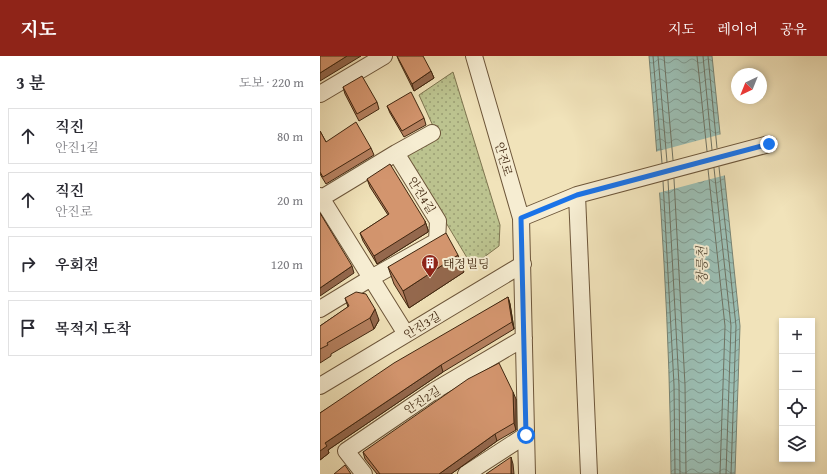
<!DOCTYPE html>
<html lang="ko">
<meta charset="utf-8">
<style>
body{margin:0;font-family:"Gentium Book Plus","Noto Serif KR",serif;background:#f7f7f7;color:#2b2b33}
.controls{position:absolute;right:12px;bottom:12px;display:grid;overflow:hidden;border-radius:0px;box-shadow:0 2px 6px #0003}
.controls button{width:36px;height:36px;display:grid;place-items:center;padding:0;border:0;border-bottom:1px solid #e1e1e2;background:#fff;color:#2b2b33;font:20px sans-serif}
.compass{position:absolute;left:411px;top:12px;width:36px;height:36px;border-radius:50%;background:#fff;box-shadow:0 2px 6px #0003;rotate:223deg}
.stop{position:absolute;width:12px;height:12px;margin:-9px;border:3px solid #1a73e8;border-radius:50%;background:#fff}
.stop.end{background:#1a73e8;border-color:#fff;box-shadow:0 1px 4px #0008}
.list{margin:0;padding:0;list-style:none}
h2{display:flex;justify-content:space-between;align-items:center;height:52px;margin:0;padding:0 16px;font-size:17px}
h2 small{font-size:13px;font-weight:400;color:#7c7c81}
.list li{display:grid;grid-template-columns:26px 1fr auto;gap:12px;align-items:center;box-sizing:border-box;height:56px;margin:0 8px 8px;padding:0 8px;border:1px solid #e1e1e2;border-radius:0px}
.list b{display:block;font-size:15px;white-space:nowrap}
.list p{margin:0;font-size:13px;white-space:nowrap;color:#7c7c81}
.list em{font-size:13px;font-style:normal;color:#7c7c81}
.icon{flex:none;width:22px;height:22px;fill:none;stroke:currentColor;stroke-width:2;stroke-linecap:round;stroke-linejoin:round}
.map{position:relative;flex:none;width:507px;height:418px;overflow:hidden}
header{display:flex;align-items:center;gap:24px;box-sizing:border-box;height:56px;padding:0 20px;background:#8f2418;color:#fff}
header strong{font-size:19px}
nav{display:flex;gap:22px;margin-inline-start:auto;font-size:14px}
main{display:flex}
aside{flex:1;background:#fff}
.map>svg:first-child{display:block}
.grass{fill:url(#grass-dots);stroke:#7e7550}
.water{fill:url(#water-waves);stroke:#778272}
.pier{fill:#f1e3ba}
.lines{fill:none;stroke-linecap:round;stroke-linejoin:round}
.shore{stroke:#6e7262;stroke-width:1}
.minor-casing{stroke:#6d563a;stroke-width:18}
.minor{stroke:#f6edd2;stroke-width:16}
.wall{fill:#b5805f;stroke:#412710}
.shaded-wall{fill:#94684d;stroke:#412710}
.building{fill:#d3956e;stroke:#412710}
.route{stroke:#1a73e8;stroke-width:5}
.labels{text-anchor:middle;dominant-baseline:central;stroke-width:4;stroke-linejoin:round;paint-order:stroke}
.street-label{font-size:12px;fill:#412710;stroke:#f6edd2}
.poi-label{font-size:12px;fill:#412710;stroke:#f6edd2;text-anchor:start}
.water-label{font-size:13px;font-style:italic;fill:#584d39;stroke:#f6edd2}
</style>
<header>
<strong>지도</strong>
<nav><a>지도</a><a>레이어</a><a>공유</a></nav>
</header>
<main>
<aside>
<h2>3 분<small>도보 · 220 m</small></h2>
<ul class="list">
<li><svg class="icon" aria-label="ahead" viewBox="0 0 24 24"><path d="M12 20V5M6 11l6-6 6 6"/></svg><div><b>직진</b><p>안진1길</p></div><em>80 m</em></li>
<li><svg class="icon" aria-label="ahead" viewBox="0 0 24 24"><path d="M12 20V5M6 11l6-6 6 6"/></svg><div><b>직진</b><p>안진로</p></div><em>20 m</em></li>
<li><svg class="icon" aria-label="right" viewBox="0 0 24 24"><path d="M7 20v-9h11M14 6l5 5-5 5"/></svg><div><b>우회전</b></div><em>120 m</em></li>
<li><svg class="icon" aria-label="arrive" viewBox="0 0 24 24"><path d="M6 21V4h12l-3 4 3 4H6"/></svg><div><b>목적지 도착</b></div></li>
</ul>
</aside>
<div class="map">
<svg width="507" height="418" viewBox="0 0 507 418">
<defs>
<pattern id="grass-dots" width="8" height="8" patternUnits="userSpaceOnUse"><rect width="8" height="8" fill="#bcc38f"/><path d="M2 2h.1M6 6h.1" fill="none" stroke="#9a9e73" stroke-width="1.8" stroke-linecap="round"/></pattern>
<pattern id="water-waves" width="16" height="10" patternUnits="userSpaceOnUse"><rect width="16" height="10" fill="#9bbeb3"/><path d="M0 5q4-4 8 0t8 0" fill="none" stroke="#809a90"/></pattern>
</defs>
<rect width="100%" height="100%" fill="#f1e3ba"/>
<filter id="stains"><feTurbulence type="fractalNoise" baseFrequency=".005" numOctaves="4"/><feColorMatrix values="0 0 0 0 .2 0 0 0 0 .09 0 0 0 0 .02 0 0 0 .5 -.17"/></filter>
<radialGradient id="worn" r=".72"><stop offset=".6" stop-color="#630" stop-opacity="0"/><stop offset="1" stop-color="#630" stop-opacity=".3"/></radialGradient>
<!-- grass -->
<path class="grass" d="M133 16 180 169 179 190 152 210 86 100 118 81 99 39Z"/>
<!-- water -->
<path class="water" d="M329 0H392L420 270 415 418H351C350 279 341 139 329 0Z"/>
<!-- pier -->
<path class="pier" d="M402 78 406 119 338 137 335 96Z"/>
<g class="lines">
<!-- shore -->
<path class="shore" d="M333 0 342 107
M338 0 347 106
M344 0 353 104
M377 0 387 95
M383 0 392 94
M388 0 397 92
M399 111 416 270 411 418
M394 112 411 270 406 418
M388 113 405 270 400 418
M354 123 365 329 366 418
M348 124 359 329 360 418
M343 125 354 329 355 418"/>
<defs>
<path id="minor" d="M154 0 201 162 207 418
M0 38 64 0
M76 97 112 77
M257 139 269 418
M0 140 86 278
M0 143 76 97 118 165 117 185 51 222 0 253
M201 162 257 139 449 88
M0 330 203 208
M44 418 26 395 114 335 204 282
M146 418 206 379"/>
</defs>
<!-- minor casing -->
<use href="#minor" class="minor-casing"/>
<!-- minor -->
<use href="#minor" class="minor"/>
</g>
<!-- wall -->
<path class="wall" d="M77 0 111 15 114 22 94 35 79 5Z
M23 31 57 46 59 53 39 65 25 38Z
M67 50 104 62 106 69 84 81 70 57Z
M0 75 6 86 51 92 54 99 6 128 0 118Z
M47 123 105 165 108 174V176L57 208 43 185 40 177 68 159 50 131Z
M68 211 144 216 89 252 74 228Z
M188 241 190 248 194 273 123 316 8 394 9 397 0 404V357Z
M25 242 59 264 54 273 11 298V300L0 307V270L28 251Z
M196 343V374L177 385 131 418H57L45 403 43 396Z"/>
<!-- shaded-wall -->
<path class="shaded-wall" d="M27 0H41L0 25V17Z
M111 15 114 22 94 35 92 28Z
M105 165 108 174V176L57 208 54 200Z
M138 199 144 216 89 252 83 235Z
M32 210 34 217 0 240V232Z
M188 241 190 248 194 273 192 266Z
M55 253 59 264 54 273 50 262Z
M121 309 123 316 8 394 9 397 0 404V395L5 387Z
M193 336 196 343V374L194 367Z
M175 378 177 385 131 418H119Z
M191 401 193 408 194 418H191Z"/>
<!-- building -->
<path class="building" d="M0 0H27L0 17Z
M77 0H103L111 15 92 28Z
M42 20 57 46 37 58 23 31Z
M91 36 104 62 82 75 67 50Z
M36 66 51 92 3 121 0 116V75L6 86Z
M70 108 105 165V168L54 200 40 177 69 158 47 123Z
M0 157 32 210 0 232Z
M126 177 138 199 83 235 68 211Z
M36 236 46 238 55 253 50 262 7 287 8 289 0 293V270L29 250 25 242Z
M188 241 192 266 121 309 5 387 7 390 0 395V357L74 307Z
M179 307 193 336 194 367 175 378 119 418H60L43 396 148 323Z
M191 401V418H166Z
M25 409 31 418H14Z"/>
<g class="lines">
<!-- route -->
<path class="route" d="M206 379 201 162 257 139 449 88"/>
</g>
<!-- icons -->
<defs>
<symbol id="building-pin" viewBox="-11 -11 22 30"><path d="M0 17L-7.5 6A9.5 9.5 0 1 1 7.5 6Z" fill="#8f2418" stroke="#f6edd2"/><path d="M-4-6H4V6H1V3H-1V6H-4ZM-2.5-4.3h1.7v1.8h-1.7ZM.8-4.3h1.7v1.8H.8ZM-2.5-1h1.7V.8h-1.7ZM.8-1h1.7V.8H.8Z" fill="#fff"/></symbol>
</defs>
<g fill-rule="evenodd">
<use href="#building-pin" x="100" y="197" width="20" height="27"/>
</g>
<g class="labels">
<!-- street labels -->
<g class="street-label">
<text transform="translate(184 103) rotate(74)">안진로</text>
<text transform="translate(102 139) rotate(58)">안진4길</text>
<text transform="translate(102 269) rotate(-31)">안진3길</text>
<text transform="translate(102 344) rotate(-33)">안진2길</text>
</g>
<!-- poi labels -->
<g class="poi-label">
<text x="123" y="207">태정빌딩</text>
</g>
<!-- water labels -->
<g class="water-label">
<text transform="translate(382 209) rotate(-91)">창릉천</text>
</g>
</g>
<rect width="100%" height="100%" filter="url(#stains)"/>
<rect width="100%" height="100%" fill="url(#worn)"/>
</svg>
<div class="controls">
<button>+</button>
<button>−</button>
<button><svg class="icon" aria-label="locate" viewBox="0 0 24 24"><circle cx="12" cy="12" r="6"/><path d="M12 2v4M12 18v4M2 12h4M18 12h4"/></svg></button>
<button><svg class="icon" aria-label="layers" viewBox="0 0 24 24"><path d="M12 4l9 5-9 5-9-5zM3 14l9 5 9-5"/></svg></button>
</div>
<svg class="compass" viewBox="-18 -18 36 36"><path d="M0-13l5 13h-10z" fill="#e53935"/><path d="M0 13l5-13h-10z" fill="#7c7c81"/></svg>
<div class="stop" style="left:206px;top:379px"></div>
<div class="stop end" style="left:449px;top:88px"></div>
</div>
</main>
